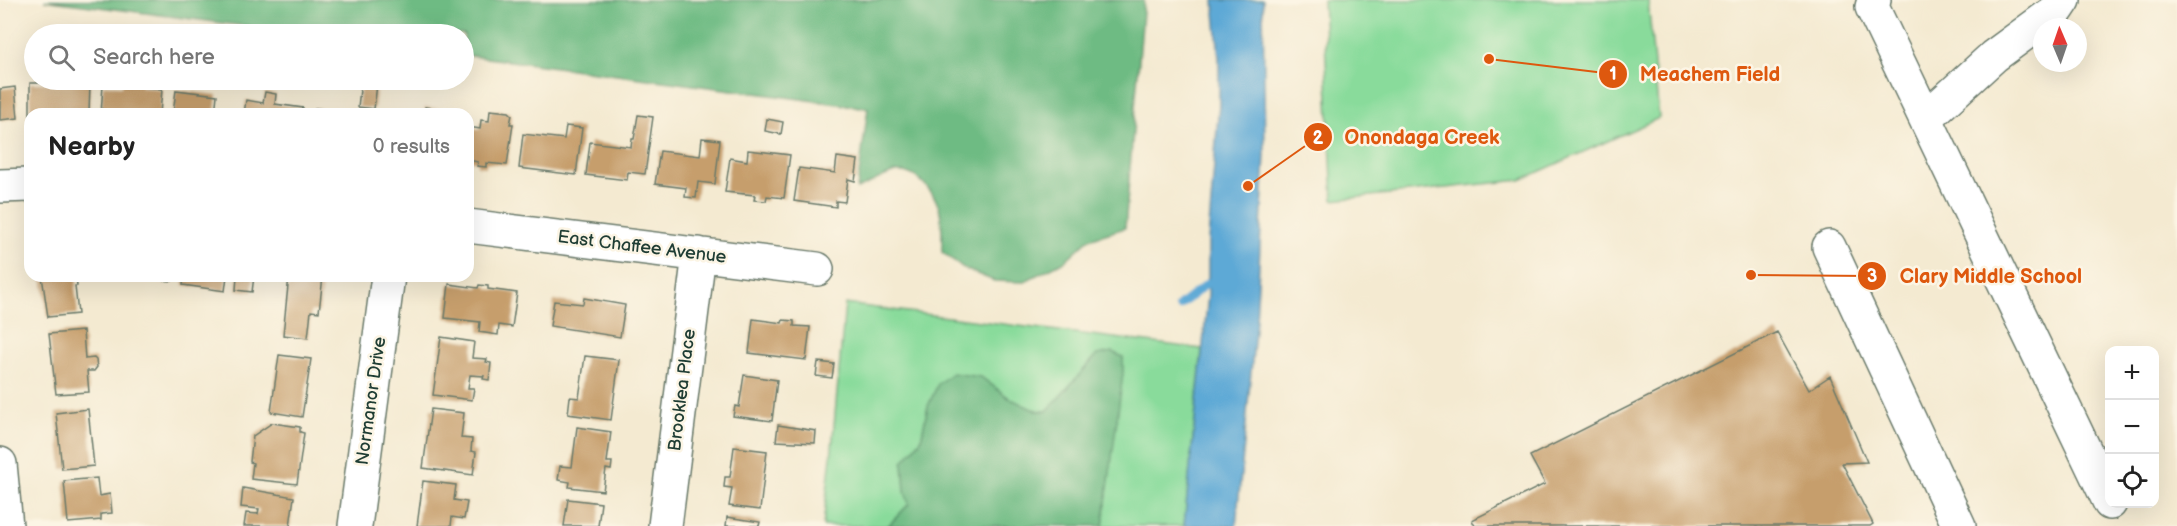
<!DOCTYPE html>
<meta charset="utf-8">
<style>
body{margin:0;font-family:"Balsamiq Sans",sans-serif;background:#f6f6f6;color:#222}
.controls{position:absolute;right:18px;bottom:18px;display:grid;overflow:hidden;border-radius:12px;box-shadow:0 6px 24px #0002}
.controls button{width:54px;height:54px;display:grid;place-items:center;padding:0;border:0;border-bottom:2px solid #e0e0e0;background:#fff;color:#222;font:30px sans-serif}
.compass{position:absolute;left:2033px;top:18px;width:54px;height:54px;border-radius:50%;background:#fff;box-shadow:0 6px 24px #0002;rotate:358deg}
.list{margin:0;padding:0;list-style:none}
h2{display:flex;justify-content:space-between;align-items:center;height:78px;margin:0;padding:0 24px;font-size:26px}
h2 small{font-size:20px;font-weight:400;color:#767676}
.icon{flex:none;width:33px;height:33px;fill:none;stroke:currentColor;stroke-width:2;stroke-linecap:round;stroke-linejoin:round}
.map{position:relative;flex:none;width:2177px;height:526px;overflow:hidden}
.search{position:absolute;background:#fff;box-shadow:0 6px 24px #0002;left:24px;top:24px;width:450px;height:66px;display:flex;align-items:center;gap:15px;box-sizing:border-box;padding:0 21px;border-radius:33px;color:#767676;font-size:22px}
.panel{position:absolute;background:#fff;box-shadow:0 6px 24px #0002;left:24px;top:108px;width:450px;height:174px;border-radius:18px}
.map>svg:first-child{display:block}
.green{fill:#89db9b;stroke:#548c68;stroke-width:1.5}
.forest{fill:#6ebb83;stroke:#467c5c;stroke-width:1.5}
.water{fill:#5da9d6;stroke:#3e7385;stroke-width:1.5}
.lines{fill:none;stroke-linecap:round;stroke-linejoin:round}
.stream{stroke:#5da9d6;stroke-width:8}
.building{fill:#c69e6c}
.minor-casing{stroke:#6a7a6b;stroke-width:36}
.minor{stroke:#fff;stroke-width:33}
.labels{text-anchor:middle;dominant-baseline:central;stroke-width:5;stroke-linejoin:round;paint-order:stroke}
.street-label{font-size:18px;fill:#1f3d34;stroke:#fcf5e5}
.leader{fill:none;stroke:#de580e;stroke-width:2}
.callout-dot{fill:#de580e;stroke:#fcf5e5;stroke-width:2}
.mark-label{font-size:18px;text-anchor:middle;font-weight:bold;fill:#fff}
.callout-label{font-size:20px;text-anchor:middle;font-weight:bold;fill:#de580e;stroke:#fcf5e5;stroke-width:5;stroke-linejoin:round;paint-order:stroke}
</style>
<div class="map">
<svg width="2177" height="526" viewBox="0 0 2177 526">
<rect width="100%" height="100%" fill="#fcf5e5"/>
<filter id="ink" filterUnits="userSpaceOnUse"><feTurbulence type="fractalNoise" baseFrequency=".0167" numOctaves="2"/><feDisplacementMap in="SourceGraphic" scale="12" xChannelSelector="R" yChannelSelector="G"/><feConvolveMatrix kernelMatrix="1 2 1 2 8 2 1 2 1" color-interpolation-filters="sRGB"/></filter>
<filter id="wash" filterUnits="userSpaceOnUse"><feTurbulence type="fractalNoise" baseFrequency=".008" numOctaves="4" result="noise"/><feDisplacementMap in="SourceGraphic" scale="24" xChannelSelector="R" yChannelSelector="G"/><feGaussianBlur stdDeviation="1.35" result="paint"/><feColorMatrix in="noise" values="0 0 0 0 0 0 0 0 0 0 0 0 0 0 0 0 0 1.4 0 .05"/><feComposite in="paint" operator="in"/></filter>
<g filter="url(#wash)">
<rect width="100%" height="100%" fill="#f4ead1"/>
<!-- green -->
<path class="green" d="M1323 0H1648L1659 118 1521 180 1333 200Z
M845 304 1202 349 1184 526H1103L1123 357 1097 355 1047 411C1022 411 1001 392 981 377L928 406 921 440 903 462 905 491 909 504 888 526H823L832 448Z"/>
<!-- forest -->
<path class="forest" d="M44 0H1144L1125 228 1089 239 1065 261 1023 282 994 281 965 269 942 252C941 238 944 219 938 205 932 189 915 170 896 172 886 174 868 185 857 189L868 108 464 55V34H307Z
M1112 352 1123 357V373L1103 526H888L909 504 905 491 903 462 921 440 928 406 938 384 952 373 981 377 1009 398 1036 411H1047L1097 355Z"/>
<!-- water -->
<path class="water" d="M1214 0H1263L1265 155 1256 321 1236 526H1184L1208 295V240L1219 104V58Z"/>
<g class="lines">
<!-- stream -->
<path class="stream" d="M1179 306 1208 283"/>
</g>
<g id="blocks">
<!-- building -->
<path class="building" d="M123 80H141V87L162 89 160 114H101L103 85 122 86Z
M361 81 377 84 374 109 358 107Z
M30 83H90L89 113 30 114Z
M15 87 18 118 0 120V89Z
M176 90 217 95 215 114H173Z
M265 92 276 94 275 104 303 108 302 114H244L246 100 263 103Z
M425 107 443 110 442 114H424Z
M315 108 355 113V114H314Z
M490 110 509 112 512 115 510 124H513L507 165 486 163V167L477 166 478 162 468 160V127L480 129 481 120 489 121Z
M638 115 653 117 645 174 628 172 627 180 586 175 590 142 631 147 632 139H634Z
M767 119 783 122 781 134 765 131Z
M566 126 582 128 576 175 519 168 523 134 564 139Z
M702 138 720 140 715 184 698 182 696 198 685 197 686 188 655 184 660 151 700 156Z
M748 150 790 155 784 198 767 196 766 201 754 200 755 195 725 192 730 158 747 161Z
M837 157 858 160 855 181 848 179 845 202 836 201V207L794 201 799 168 835 173Z
M42 276H76L77 286H75L78 314 48 317Z
M128 276H172V281L128 278Z
M184 276H227L225 291 183 285Z
M237 276H254L252 292 236 290Z
M289 276H323L319 312 311 311 308 338 283 335Z
M449 284 478 288 479 285 488 286V289L517 293 512 327 499 325 498 335 479 332 480 322 445 318Z
M584 298 625 305 620 337 550 326 554 301 583 304Z
M753 319 782 323 783 320 794 321V326L810 327 806 360 749 353Z
M83 331 85 359 94 358 96 360 97 367 94 371H87L89 392 56 394 49 334Z
M1777 332 1809 390 1830 376 1867 462 1842 463 1873 524 1870 526H1475L1472 520 1545 484 1530 456Z
M441 337 474 342 472 358 487 359 486 362 491 363 489 380 483 379 484 376 470 375 468 388H474L472 400 433 395Z
M279 355 311 359 302 417 271 412Z
M585 356 619 360 611 420 568 414 570 397 579 398Z
M818 362 834 364 832 378 816 376Z
M744 375 777 380 772 421 733 416 735 406 739 407Z
M88 409 94 466 62 469 56 413Z
M431 409 464 413 461 438 472 439 471 451 476 452 473 475 423 468Z
M272 423 300 427V432L304 433 297 484 251 479 253 463 250 462 253 436Z
M778 425 816 431 815 443 776 441Z
M577 427 611 432 607 462H612L611 470 606 469 603 491 569 487 570 482 558 480 560 466 572 467Z
M734 447 767 451 760 510 729 506 732 488 724 487 725 477H730Z
M97 478 99 496 110 494 112 513 101 514V520L68 523 64 481Z
M423 481 456 485 454 500 467 502 464 519 452 517 451 526H417Z
M243 488 294 497 290 526H244L246 513 258 514 259 509 241 507Z
M568 499 601 503 598 526H564Z
M727 517 760 522 759 526H726Z"/>
</g>
</g>
<g filter="url(#ink)">
<use href="#blocks" fill-opacity="0" stroke="#6a7a6b" stroke-width="1.5"/>
<g class="lines">
<defs>
<path id="minor" d="M1874 0 1872 7 2110 503
M1926 118 1994 56 2058 9 2064 0
M0 186 30 185
M468 226 817 269
M1829 247 1959 526
M0 464 6 526
M355 526 388 276
M665 526 699 254"/>
</defs>
<!-- minor casing -->
<use href="#minor" class="minor-casing"/>
<!-- minor -->
<use href="#minor" class="minor"/>
</g>
</g>
<g class="labels">
<!-- street labels -->
<g class="street-label">
<text transform="translate(642 247) rotate(7)">East Chaffee Avenue</text>
<text transform="translate(682 390) rotate(-83)">Brooklea Place</text>
<text transform="translate(371 401) rotate(-82)">Normanor Drive</text>
</g>
</g>
<!-- callouts -->
<path class="leader" d="M1489 59L1613 74M1248 186L1318 137M1751 275L1872 276"/>
<g class="callout-dot">
<circle cx="1489" cy="59" r="6"/>
<circle cx="1248" cy="186" r="6"/>
<circle cx="1751" cy="275" r="6"/>
<circle cx="1613" cy="74" r="15"/>
<circle cx="1318" cy="137" r="15"/>
<circle cx="1872" cy="276" r="15"/>
</g>
<g class="mark-label">
<text x="1613" y="80">1</text>
<text x="1318" y="144">2</text>
<text x="1872" y="282">3</text>
</g>
<g class="callout-label">
<text x="1710" y="81">Meachem Field</text>
<text x="1422" y="144">Onondaga Creek</text>
<text x="1991" y="283">Clary Middle School</text>
</g>
</svg>
<div class="controls">
<button>+</button>
<button>−</button>
<button><svg class="icon" aria-label="locate" viewBox="0 0 24 24"><circle cx="12" cy="12" r="6"/><path d="M12 2v4M12 18v4M2 12h4M18 12h4"/></svg></button>
</div>
<svg class="compass" viewBox="-18 -18 36 36"><path d="M0-13l5 13h-10z" fill="#e53935"/><path d="M0 13l5-13h-10z" fill="#767676"/></svg>
<div class="search"><svg class="icon" aria-label="search" viewBox="0 0 24 24"><circle cx="10" cy="10" r="6"/><path d="M15 15l6 6"/></svg>Search here</div>
<section class="panel">
<h2>Nearby<small>0 results</small></h2>
<ul class="list">
</ul>
</section>
</div>
